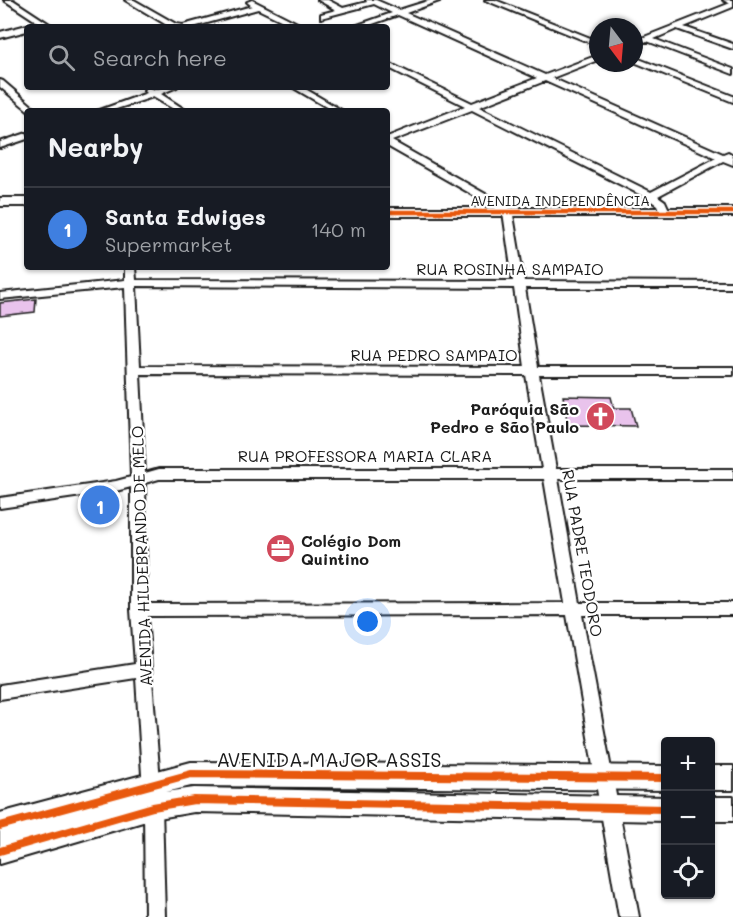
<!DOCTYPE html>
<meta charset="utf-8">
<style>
body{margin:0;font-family:Mali,sans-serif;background:#242831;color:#f1f3f6}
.controls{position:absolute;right:18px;bottom:18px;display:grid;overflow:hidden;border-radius:6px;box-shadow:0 2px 4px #0004}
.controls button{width:54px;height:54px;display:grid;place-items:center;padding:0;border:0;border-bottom:2px solid #363941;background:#171b24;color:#f1f3f6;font:30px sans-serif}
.compass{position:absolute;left:589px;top:18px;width:54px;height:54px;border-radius:50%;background:#171b24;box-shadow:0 2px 4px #0004;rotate:164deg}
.you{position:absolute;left:368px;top:622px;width:21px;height:21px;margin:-15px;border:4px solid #fff;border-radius:50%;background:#1a73e8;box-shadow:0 0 0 9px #1a73e833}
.badge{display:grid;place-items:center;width:39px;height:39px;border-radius:50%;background:#d1495b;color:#fff;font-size:20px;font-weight:700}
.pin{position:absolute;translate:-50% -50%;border:3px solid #fff;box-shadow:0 2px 6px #0006}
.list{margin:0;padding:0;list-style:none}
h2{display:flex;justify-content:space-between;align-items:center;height:78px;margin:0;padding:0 24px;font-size:26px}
h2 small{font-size:20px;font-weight:400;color:#9ea1a6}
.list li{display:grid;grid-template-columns:39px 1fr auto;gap:18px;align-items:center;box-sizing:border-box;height:84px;padding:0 24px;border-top:2px solid #363941}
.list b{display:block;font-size:22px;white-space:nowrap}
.list p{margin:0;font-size:20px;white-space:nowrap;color:#9ea1a6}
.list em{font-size:20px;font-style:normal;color:#9ea1a6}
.icon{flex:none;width:33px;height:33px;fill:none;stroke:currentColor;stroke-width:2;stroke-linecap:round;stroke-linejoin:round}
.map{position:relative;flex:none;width:733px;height:917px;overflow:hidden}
.search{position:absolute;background:#171b24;box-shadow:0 2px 4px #0004;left:24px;top:24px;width:366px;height:66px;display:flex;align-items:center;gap:15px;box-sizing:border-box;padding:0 21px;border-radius:6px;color:#9ea1a6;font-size:22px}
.panel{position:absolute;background:#171b24;box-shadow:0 2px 4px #0004;left:24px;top:108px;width:366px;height:162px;border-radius:6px}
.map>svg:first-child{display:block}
.building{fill:#e9c3ec;stroke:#1c1c1c;stroke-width:1.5}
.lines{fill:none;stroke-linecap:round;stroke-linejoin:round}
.street-casing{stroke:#1c1c1c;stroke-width:4}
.secondary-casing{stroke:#1c1c1c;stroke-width:4}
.street{fill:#fff;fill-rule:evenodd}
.secondary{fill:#fff;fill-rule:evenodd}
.cycleway-far1-casing{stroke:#fff;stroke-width:8}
.cycleway-casing{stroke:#fff;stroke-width:11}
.cycleway-far1{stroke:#e8590c;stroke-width:4.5}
.cycleway{stroke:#e8590c;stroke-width:8}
.labels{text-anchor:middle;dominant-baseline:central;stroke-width:4.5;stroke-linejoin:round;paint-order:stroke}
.far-street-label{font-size:14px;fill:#1c1c1c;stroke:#fff}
.street-label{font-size:16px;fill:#1c1c1c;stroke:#fff}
.poi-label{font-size:16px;font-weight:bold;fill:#1c1c1c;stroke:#fff;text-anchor:end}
.near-street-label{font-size:20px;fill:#1c1c1c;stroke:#fff}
</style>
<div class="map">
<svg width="733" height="917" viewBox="0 0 733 917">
<rect width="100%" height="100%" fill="#fff"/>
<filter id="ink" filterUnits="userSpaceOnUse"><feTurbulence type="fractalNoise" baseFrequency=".0167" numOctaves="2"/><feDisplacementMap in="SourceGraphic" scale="12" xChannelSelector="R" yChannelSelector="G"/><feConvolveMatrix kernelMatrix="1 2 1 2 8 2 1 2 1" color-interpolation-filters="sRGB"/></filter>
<g filter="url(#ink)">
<!-- building -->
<path class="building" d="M36 299 35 312 0 316V303Z
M563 396 611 397 614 408H631L636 426 568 425Z
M114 498 115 510 90 513V501Z"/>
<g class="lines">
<defs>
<path id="street" d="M4 0H13L54 27H45Z
M125 0H134L176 24 183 25 252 6 247 2 252 0 305 27H295L258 9 193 27H170Z
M318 0H328L343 8 367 2 366 0H376L399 10 431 0H442L406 13 545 75 598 55V60L552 78 723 154 728 152 733 155 731 157 733 158V165L723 161 658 196 665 201 670 212 665 215 661 214 657 205 647 198 472 110 392 141 512 209 524 281 733 282V288H525L538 367H733V375H539L556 469H733V479H558L580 603H733V615H582L639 917H619L567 615 147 616 162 807 165 917H145L144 807 136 678 0 699V685L135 664 131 610V487L116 491 0 508V498L116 481 131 477 125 287 0 299V293L125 280V267H135L136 280 513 281 503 212 387 146V137L465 106 387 67V62L472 103 537 78 398 15 364 27H352L392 13 374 4 321 18V14L336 10ZM545 81 716 158 651 192 479 107ZM136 286 514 288 525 367 140 366ZM140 374 526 375 542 469H159L145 473ZM159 479H544L565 603 147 604 145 483Z
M485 0H495L598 41V46Z
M733 2V7L684 27 733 44V49L677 29 654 39 733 69V74L647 41 634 46V41Z
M634 57 733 96V102L634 62Z
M0 80 3 81 38 111H29L0 87Z
M148 87 155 90 165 87H177L161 94 187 111H177L153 97 110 111H97L147 93 144 90Z
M292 87H302L343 111H333Z
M27 133V139L0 148V142Z"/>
<path id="secondary" d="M723 0H733V5Z
M27 25 32 27H27V31L0 38V32Z
M0 198H27V206H0Z
M387 208H733V216H387Z
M191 762 666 766V790L191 786 166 792 194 788 666 797V821L194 812 153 819 0 864V813Z
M710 766H733V790H710Z
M710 797H733V821H710Z"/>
</defs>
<!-- street casing -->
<use href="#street" class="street-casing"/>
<!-- secondary casing -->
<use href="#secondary" class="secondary-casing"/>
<!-- street -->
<use href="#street" class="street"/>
<!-- secondary -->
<use href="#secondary" class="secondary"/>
<defs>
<path id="cycleway-far1" d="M387 212H733"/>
<path id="cycleway" d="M0 826 191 774 666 778
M0 851 153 807 194 800 666 809"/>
</defs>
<!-- cycleway-far1 casing -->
<use href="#cycleway-far1" class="cycleway-far1-casing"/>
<!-- cycleway casing -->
<use href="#cycleway" class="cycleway-casing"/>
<!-- cycleway-far1 -->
<use href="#cycleway-far1" class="cycleway-far1"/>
<!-- cycleway -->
<use href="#cycleway" class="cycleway"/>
</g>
</g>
<!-- icons -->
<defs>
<symbol id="church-disc" viewBox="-11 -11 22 22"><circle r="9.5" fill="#d1495b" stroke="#fff"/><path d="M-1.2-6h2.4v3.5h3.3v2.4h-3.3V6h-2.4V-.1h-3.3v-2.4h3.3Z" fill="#fff"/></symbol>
<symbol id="office-disc" viewBox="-11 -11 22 22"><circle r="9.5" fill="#d1495b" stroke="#fff"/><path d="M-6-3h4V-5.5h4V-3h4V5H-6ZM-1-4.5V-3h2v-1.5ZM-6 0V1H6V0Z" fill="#fff"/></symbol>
</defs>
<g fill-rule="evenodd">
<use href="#church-disc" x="584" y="400" width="33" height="33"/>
<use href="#office-disc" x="264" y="532" width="33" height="33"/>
</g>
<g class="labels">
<!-- far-street labels -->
<g class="far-street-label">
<text x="560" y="200">AVENIDA INDEPENDÊNCIA</text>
</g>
<!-- street labels -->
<g class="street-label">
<text x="510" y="268">RUA ROSINHA SAMPAIO</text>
<text x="434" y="354">RUA PEDRO SAMPAIO</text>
<text x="365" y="455">RUA PROFESSORA MARIA CLARA</text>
<text transform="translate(583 553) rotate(80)">RUA PADRE TEODORO</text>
<text transform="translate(141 556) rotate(-92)">AVENIDA HILDEBRANDO DE MELO</text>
</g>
<!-- poi labels -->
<g class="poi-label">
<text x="579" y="408">Paróquia São<tspan x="579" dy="18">Pedro e São Paulo</tspan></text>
<text x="301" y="540" text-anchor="start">Colégio Dom<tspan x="301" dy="18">Quintino</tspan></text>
</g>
<!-- near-street labels -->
<g class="near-street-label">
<text x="329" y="759">AVENIDA MAJOR ASSIS</text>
</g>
</g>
</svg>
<div class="controls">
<button>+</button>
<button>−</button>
<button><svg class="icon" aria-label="locate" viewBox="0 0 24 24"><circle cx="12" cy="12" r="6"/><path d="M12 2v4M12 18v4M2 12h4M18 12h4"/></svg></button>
</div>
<svg class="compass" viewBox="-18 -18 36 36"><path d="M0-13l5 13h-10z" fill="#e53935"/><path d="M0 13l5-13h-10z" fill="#9ea1a6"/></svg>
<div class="you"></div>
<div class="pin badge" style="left:100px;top:505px;background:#3f7fe0">1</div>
<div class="search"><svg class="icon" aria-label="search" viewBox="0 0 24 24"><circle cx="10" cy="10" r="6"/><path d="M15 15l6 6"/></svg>Search here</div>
<section class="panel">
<h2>Nearby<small></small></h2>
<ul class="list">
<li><span class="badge" style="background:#3f7fe0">1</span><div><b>Santa Edwiges</b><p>Supermarket</p></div><em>140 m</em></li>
</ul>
</section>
</div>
